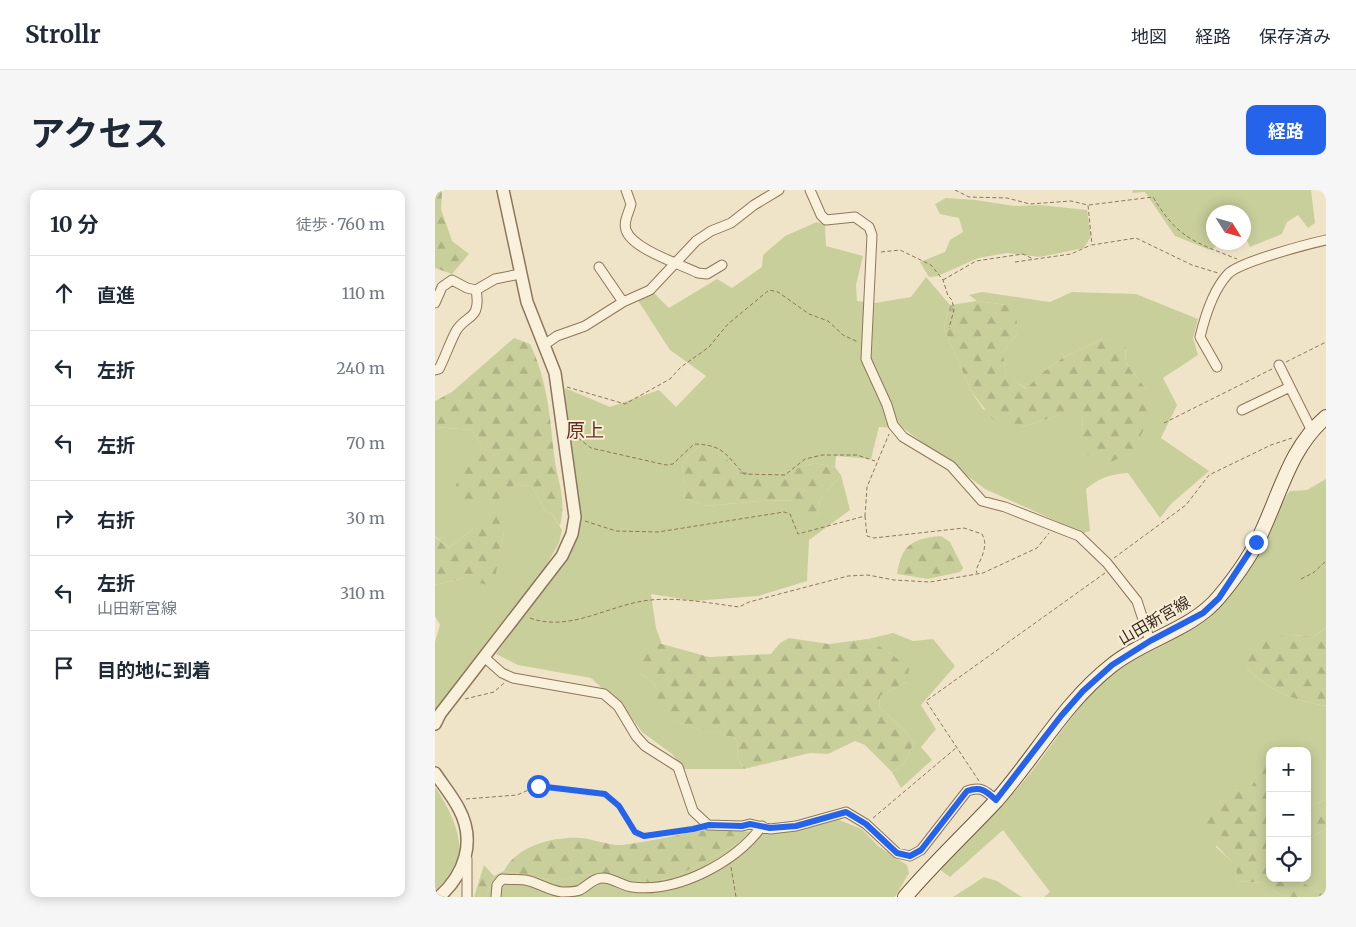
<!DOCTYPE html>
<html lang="ja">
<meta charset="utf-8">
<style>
body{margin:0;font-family:Merriweather,"Noto Sans JP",serif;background:#f6f6f7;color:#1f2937}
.controls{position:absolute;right:15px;bottom:15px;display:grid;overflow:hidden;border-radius:10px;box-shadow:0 2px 12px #0003}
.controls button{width:45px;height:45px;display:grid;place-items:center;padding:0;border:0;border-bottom:1px solid #e0e1e3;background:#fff;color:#1f2937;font:25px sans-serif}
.compass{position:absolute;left:771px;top:15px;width:45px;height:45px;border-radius:50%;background:#fff;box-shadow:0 2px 12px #0003;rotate:127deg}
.stop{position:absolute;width:15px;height:15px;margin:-11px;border:4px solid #2563eb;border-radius:50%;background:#fff}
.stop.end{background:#2563eb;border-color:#fff;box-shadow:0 1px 5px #0008}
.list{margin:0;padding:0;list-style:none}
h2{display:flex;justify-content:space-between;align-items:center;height:65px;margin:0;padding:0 20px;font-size:21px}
h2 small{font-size:16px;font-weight:400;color:#747a83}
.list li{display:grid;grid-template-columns:32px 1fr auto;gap:15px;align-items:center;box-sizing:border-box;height:75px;padding:0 20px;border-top:1px solid #e0e1e3}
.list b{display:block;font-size:19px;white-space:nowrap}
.list p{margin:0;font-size:16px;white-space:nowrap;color:#747a83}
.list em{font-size:16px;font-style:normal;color:#747a83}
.icon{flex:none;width:28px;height:28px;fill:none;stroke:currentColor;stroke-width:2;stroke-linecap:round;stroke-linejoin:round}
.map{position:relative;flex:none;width:891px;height:707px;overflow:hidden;border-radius:10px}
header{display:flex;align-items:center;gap:30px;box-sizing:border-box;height:70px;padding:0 25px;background:#fff;border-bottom:1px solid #e0e1e3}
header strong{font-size:24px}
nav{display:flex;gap:28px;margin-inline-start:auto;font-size:18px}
.intro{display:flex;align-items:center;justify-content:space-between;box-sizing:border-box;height:120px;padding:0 30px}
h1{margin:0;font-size:35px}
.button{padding:12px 22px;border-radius:10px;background:#2563eb;color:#fff;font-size:18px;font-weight:700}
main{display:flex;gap:30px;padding:0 30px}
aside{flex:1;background:#fff;border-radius:10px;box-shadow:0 2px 12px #0003}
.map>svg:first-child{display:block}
.green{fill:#c9cf9b}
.forest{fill:url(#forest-firs)}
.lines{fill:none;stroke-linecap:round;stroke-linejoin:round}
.minor-casing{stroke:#8d765c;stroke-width:11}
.tertiary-casing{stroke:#8d765c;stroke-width:14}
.secondary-casing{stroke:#6f573f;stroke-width:16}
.path{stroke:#8d765c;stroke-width:1;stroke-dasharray:4 2.5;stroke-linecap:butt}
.minor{stroke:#faf1dc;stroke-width:9}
.tertiary{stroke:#faf1dc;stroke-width:11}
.secondary{stroke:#faf1dc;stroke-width:14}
.route{stroke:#2563eb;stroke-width:6}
.labels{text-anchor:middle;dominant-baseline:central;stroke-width:4;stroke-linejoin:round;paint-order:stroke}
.street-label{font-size:16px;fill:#3d2e20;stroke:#f7eed8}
.quarter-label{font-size:19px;fill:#6b2e1e;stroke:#f7eed8}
</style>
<header>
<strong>Strollr</strong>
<nav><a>地図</a><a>経路</a><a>保存済み</a></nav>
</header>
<div class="intro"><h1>アクセス</h1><a class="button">経路</a></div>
<main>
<aside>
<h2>10 分<small>徒歩 · 760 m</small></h2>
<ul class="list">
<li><svg class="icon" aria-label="ahead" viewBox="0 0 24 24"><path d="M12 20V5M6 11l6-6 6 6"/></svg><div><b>直進</b></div><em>110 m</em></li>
<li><svg class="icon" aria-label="left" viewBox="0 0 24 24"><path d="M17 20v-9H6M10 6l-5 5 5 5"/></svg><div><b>左折</b></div><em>240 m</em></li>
<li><svg class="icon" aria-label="left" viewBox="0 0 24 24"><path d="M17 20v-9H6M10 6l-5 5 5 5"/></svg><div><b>左折</b></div><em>70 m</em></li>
<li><svg class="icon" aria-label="right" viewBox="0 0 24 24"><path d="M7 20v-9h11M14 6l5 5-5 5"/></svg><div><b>右折</b></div><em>30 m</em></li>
<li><svg class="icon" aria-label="left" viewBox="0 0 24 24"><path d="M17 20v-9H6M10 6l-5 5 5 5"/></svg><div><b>左折</b><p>山田新宮線</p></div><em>310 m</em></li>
<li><svg class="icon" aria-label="arrive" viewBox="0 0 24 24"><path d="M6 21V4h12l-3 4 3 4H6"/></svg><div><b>目的地に到着</b></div></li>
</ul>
</aside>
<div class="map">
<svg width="891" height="707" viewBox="0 0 891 707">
<defs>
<pattern id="forest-firs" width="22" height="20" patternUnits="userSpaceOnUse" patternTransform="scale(1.25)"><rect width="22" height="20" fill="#c9cf9b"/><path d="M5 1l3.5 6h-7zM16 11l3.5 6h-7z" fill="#aeb285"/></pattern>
</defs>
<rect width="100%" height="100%" fill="#f0e4c8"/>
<!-- green -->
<path class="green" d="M698 0H876L880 33 873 38 863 25 852 32 847 44 815 57 809 44 808 22H778V52L788 53 775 60 740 46 710 2 697 3Z
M511 8 541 10 579 16 605 15 652 20 656 46 649 58 605 67 572 63 543 68 503 86 494 87 485 72 510 62 515 50 528 42 524 28 505 24 500 14Z
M382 32 390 35 391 56 428 66 421 95 422 111 440 113 476 107 491 87 515 115 509 138 536 201 548 219 587 237 625 225H647L648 244 712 200 690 172 691 154 667 149 629 167 607 183 592 199 571 185 568 162 583 143 571 115 542 111 534 105 547 102 615 112 637 102 701 104 763 129 758 148 763 165 728 188 742 215 726 248 774 281 736 314 725 328 693 283C676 284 664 288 651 299L655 341 648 343 550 299 468 238 444 237 436 269 401 266 400 277 380 273 341 284 316 283 305 281 280 259 265 255 247 272 250 309 272 316 324 311 362 310 382 324 386 308 406 285 415 320 374 350 372 391 323 406 259 411 216 404 221 438 227 454H209L202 481 220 494 217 515C231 534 278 542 300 548L303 553 302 567 309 579H249L237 564 207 542 191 520 156 488 83 475 61 464 137 358 141 344 144 308 131 237 130 198 175 217 224 200 241 217 271 186 235 160 202 109 219 103 234 118 282 89 297 98 327 77 328 65 350 46Z
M0 237 37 240 46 255 56 314 80 295 97 296 110 321 117 324 127 340 124 353 108 381 0 523V452L5 435 0 426V395L28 388 64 362 69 342 41 336 14 358 0 346Z
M891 289V438L880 446 854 445 811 478C837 502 857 510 891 516V610L872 616V561H835V571L830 572 814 602 797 600 781 657 803 677 801 691 829 693 848 707H609L615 702 568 640 515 687 503 678C531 650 563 623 588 592 619 555 644 510 682 479 709 456 747 450 774 428 792 413 831 354 840 332 845 321 847 310 855 301L872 300Z
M458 443 478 451 498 449 520 476 486 515 501 539 486 557 497 570 466 598 457 582 468 575 479 553 471 542 444 517 445 506 472 492 456 464 433 449Z
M0 597C15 619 36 658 17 684 12 690 5 695 0 701Z
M399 628 427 639 443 656 472 675 474 683 460 707H51L59 686 69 681 122 691 144 686 167 683 193 691 215 692 240 687 297 657 317 642 364 640Z
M891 639V707H888L889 705 870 694 868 688H872V651L874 648Z
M549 687 562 691 587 707H518Z"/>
<!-- forest -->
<path class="forest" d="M0 0H5L7 3 6 19 17 51 34 64 17 84 0 78Z
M542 111 571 115 581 124 583 143 568 162 571 184 591 199 607 183 629 167 667 149 691 153 690 172 712 200 714 213 708 241 699 259 675 273 655 267 643 256 648 244 647 225H625L587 237 559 231 536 201 509 138 515 115Z
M79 148 95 154C112 189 115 226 119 264 122 293 132 305 125 336L117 324 110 321 97 296 80 295 56 315 34 313 20 299 28 271 46 255 37 240 0 237V211L17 202Z
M265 255 280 259 305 281 316 283 341 284 380 273 400 277 406 285 386 308 382 324 373 328 364 322 362 310 324 311 272 316 250 309 247 272Z
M51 322 61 325 69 342 64 362 59 397 28 388 0 395V347L14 358 41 336Z
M506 346 515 352 528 378 525 382 493 389 462 384C467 354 477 349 506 346Z
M891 438V516C857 510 837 502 811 478L812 451 854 445 880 446Z
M354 448 394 454 433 449 456 464 474 478 472 492 445 506 444 517 471 542 479 553 468 575 457 582 430 555 420 551 393 564 375 563 309 579 302 567 303 553 300 548C277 542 231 534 216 515L220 494 202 481 198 468 209 454H227L274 467 336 464 345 453Z
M835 571V688H868L870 694 889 705 888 707H848L829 693 801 691 802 677 765 638 778 613 797 600 814 601 830 572Z
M891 610V639L874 648 872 651V616Z
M286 638 317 642 297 657 240 687 215 692 193 691 167 683 144 686 122 691 69 681C81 656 119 646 146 648 159 649 174 656 187 655 220 651 252 642 286 638Z
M49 675 59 686 51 707H39Z"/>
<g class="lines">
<defs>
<path id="minor" d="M191 0 196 14C194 23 188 31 191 40 197 59 245 74 263 83L272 84 287 75
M375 0 386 25 391 30 420 27 434 37 437 45 431 169 452 215 458 235 468 247 516 276 547 311 570 317 644 346 672 373 702 411 715 451
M164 77 188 112
M0 113 7 97 17 90 32 98 41 100
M109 155 122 146 150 136 188 112 215 100 261 51 276 41 296 33 319 15 344 0
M844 175 876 239
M782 177 765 147C770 126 778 100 793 84 804 72 873 54 891 50
M0 180 4 179C10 167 14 155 20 143 29 124 47 132 41 100L60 89 85 84
M807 220 855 197
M49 467 67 483 78 488 169 504 183 516 201 546 210 556 243 577 258 621 273 635 307 636 315 634 335 639 361 636 411 622 431 634 462 663 475 666 486 660 532 601C546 596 551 601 561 610
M32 669V707
M61 707 62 695 67 689C75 690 83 689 90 690 103 692 114 701 127 702 132 702 141 702 145 700 154 695 158 688 168 688 178 688 188 696 197 697 243 703 301 672 327 636"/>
<path id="tertiary" d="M0 534 5 524 127 366 137 344 140 327 120 183 92 112 68 0
M0 583C8 595 18 607 24 619 41 651 30 684 4 707"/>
<path id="secondary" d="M470 707C499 673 531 643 561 611 601 566 629 513 676 476 709 449 757 440 784 407 801 387 819 361 829 337 847 297 857 256 891 227"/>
</defs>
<!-- minor casing -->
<use href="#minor" class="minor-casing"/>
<!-- tertiary casing -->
<use href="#tertiary" class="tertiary-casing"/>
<!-- secondary casing -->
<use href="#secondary" class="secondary-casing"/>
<!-- path -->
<path class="path" d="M520 0 534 7 572 8 595 14 636 11 653 15 657 55 701 48 757 75 783 83
M654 15 718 7C743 49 760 52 802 69
M446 62 465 60 496 75 508 90 513 106 517 110 519 120 514 138
M580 72 636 64 656 55
M508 90 541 71 588 64 598 69
M851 172 891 152
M132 197 190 214 235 189 246 177 274 157 293 134 334 100 343 102 374 124 393 131 408 145 423 152
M729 233 837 179
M138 244 156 258 231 275 238 274 259 254C289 255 290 264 309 284L350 285 370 269 387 265H422L440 271
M430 326 432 346 439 348 529 338 547 344C554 356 546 368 541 380L542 383
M150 331 181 341 223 342 349 322 355 324 363 344 430 326 432 297 454 244
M679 368 751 315 774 285 836 255 857 248
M866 389 878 383 891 371
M95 428C133 442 171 417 208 411 239 406 273 413 304 417L314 412 413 386 433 385 459 390 495 392 548 383 602 358 614 343
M30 509 59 502 69 493
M544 591 491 511 670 383
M31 609 82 605 103 596H112L170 604 184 616 200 642 209 646 263 638
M438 628 521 558
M296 677 301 707"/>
<!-- minor -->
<use href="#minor" class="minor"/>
<!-- tertiary -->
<use href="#tertiary" class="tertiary"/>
<!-- secondary -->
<use href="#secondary" class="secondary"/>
</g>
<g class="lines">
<!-- route -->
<path class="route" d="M103 596 170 604 184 616 200 642 209 646 258 639 274 635 307 636 315 634 335 638 361 636 411 622 431 634 462 663 475 666 486 660 532 601C546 596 551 601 561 610L626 526 648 501 677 475 715 451 768 423 784 408 821 352"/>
</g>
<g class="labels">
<!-- street labels -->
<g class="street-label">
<text transform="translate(719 430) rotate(-30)">山田新宮線</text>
</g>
<!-- quarter labels -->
<g class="quarter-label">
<text x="150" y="240">原上</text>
</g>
</g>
</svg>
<div class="controls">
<button>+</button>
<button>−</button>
<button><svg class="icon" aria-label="locate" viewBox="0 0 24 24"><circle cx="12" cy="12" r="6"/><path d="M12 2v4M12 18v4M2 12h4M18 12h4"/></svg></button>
</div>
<svg class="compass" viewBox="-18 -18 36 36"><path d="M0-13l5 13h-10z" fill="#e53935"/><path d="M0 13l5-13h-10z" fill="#747a83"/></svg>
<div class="stop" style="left:103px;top:596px"></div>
<div class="stop end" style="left:821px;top:352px"></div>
</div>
</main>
